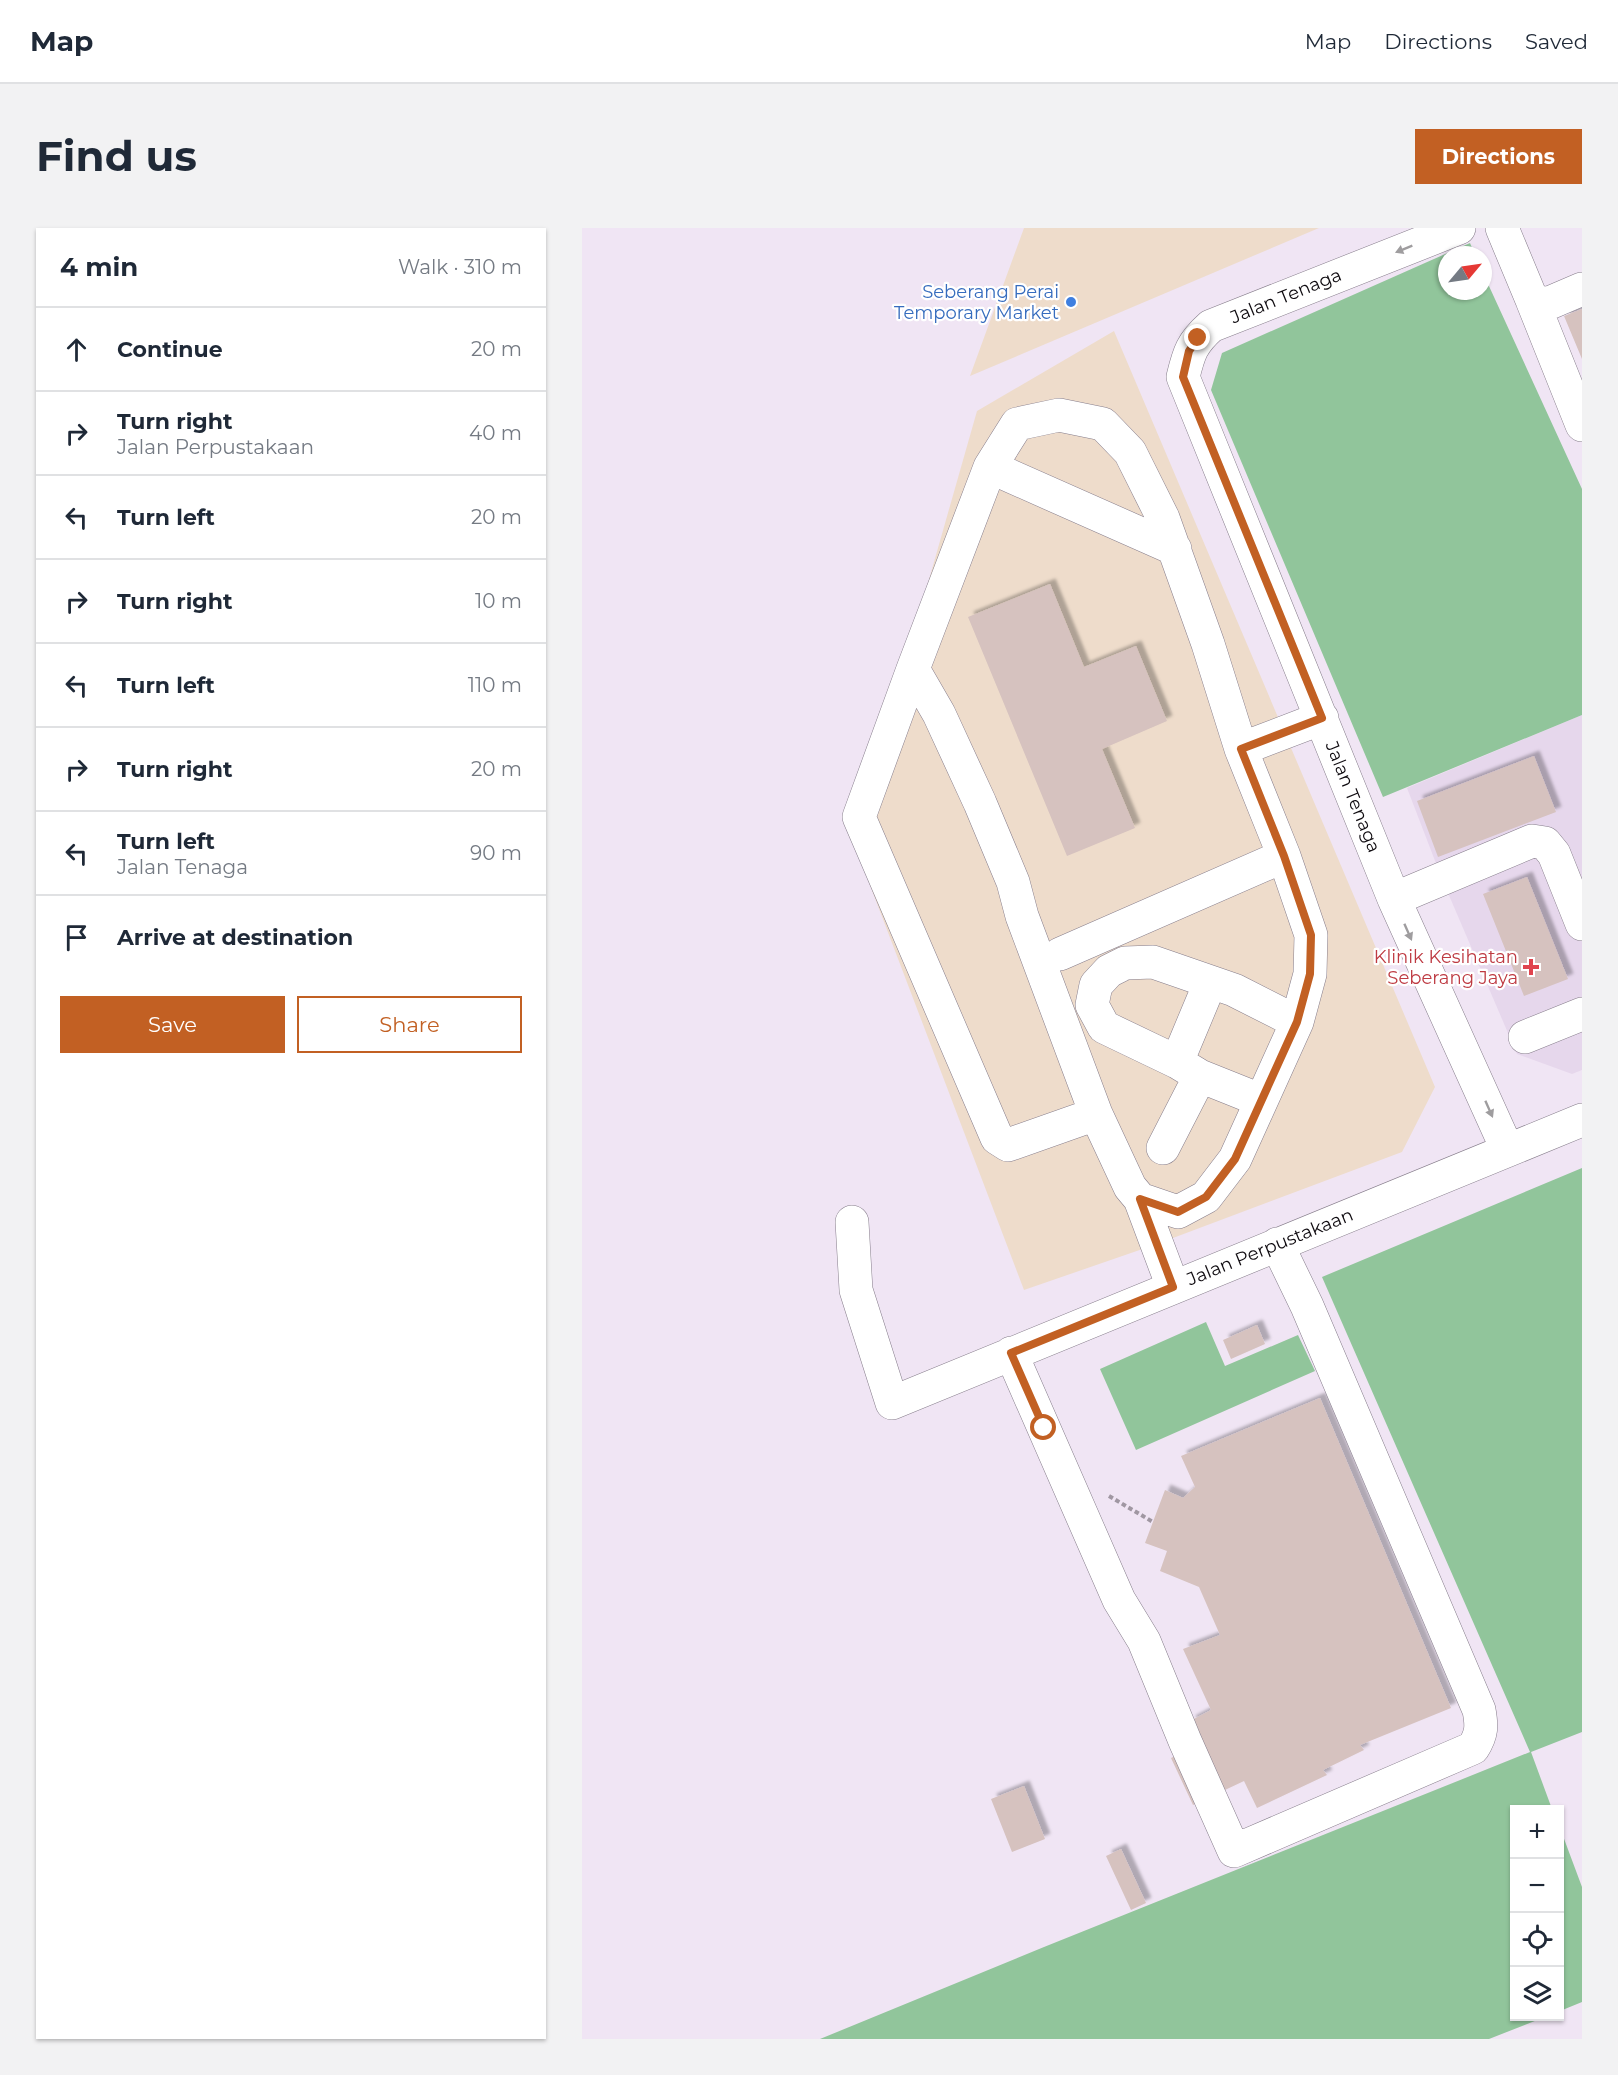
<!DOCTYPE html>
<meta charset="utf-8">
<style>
body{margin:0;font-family:Montserrat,sans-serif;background:#f2f2f3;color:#1f2937}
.controls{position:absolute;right:18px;bottom:18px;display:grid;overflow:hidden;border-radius:0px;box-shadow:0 2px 4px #0004}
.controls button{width:54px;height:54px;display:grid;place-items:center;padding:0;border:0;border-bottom:2px solid #e0e1e3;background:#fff;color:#1f2937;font:30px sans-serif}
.compass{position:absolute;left:856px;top:18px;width:54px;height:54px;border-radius:50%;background:#fff;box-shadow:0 2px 4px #0004;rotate:61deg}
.stop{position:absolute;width:18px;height:18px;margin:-14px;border:4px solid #c26023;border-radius:50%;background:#fff}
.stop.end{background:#c26023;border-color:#fff;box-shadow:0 2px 6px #0008}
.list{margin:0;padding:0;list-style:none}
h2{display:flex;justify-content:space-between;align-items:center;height:78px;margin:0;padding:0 24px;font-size:26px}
h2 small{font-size:20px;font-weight:400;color:#747a83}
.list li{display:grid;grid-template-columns:39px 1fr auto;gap:18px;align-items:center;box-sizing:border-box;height:84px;padding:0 24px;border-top:2px solid #e0e1e3}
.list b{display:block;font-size:22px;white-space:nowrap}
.list p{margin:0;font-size:20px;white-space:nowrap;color:#747a83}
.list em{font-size:20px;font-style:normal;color:#747a83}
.actions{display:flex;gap:12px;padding:18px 24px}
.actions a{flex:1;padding:14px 0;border:2px solid #c26023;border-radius:0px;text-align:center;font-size:21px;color:#c26023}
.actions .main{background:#c26023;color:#fff}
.icon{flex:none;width:33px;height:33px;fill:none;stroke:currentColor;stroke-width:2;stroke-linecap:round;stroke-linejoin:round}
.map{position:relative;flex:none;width:1000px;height:1811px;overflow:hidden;border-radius:0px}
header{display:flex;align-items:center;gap:36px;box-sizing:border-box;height:84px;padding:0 30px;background:#fff;border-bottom:2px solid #e0e1e3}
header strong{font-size:28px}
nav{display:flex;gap:33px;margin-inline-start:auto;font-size:21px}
.intro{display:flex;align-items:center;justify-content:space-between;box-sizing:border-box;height:144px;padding:0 36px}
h1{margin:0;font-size:42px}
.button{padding:15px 27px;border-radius:0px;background:#c26023;color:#fff;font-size:21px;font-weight:700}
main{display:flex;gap:36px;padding:0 36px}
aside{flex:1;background:#fff;border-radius:0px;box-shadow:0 2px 4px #0004}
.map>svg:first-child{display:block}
.commercial{fill:#eedccb}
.built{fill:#e6d7ec}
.green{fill:#91c59b}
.building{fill:#d6c2bf;filter:url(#shadow)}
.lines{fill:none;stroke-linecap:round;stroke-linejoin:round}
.minor-casing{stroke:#867d8b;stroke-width:34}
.path{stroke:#a097a2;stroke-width:4;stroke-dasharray:4.5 3;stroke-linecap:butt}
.minor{stroke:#fff;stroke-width:33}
.oneway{fill:#9f9d9f}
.route{stroke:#c26023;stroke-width:8}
.shop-dot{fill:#3f7fe0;stroke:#fff;stroke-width:2}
.health-dot{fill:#e0444e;stroke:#fff;stroke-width:2}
.labels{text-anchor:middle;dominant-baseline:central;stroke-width:4.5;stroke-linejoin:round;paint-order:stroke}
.shop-label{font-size:18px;fill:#366cbe;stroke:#fff;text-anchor:end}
.street-label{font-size:18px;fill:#0e0a0f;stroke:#fff}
.health-label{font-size:18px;fill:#be3a42;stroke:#fff;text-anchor:end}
</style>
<header>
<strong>Map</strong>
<nav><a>Map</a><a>Directions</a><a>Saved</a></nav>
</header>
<div class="intro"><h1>Find us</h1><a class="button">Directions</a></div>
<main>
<aside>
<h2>4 min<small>Walk · 310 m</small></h2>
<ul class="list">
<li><svg class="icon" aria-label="ahead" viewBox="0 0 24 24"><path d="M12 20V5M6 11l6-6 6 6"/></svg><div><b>Continue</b></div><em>20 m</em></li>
<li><svg class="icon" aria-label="right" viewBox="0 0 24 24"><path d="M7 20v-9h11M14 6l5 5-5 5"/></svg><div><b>Turn right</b><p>Jalan Perpustakaan</p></div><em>40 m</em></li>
<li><svg class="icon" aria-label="left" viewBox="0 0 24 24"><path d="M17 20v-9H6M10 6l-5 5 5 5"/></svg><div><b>Turn left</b></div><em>20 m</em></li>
<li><svg class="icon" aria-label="right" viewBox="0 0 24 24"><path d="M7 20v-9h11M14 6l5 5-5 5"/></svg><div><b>Turn right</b></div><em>10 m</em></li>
<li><svg class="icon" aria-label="left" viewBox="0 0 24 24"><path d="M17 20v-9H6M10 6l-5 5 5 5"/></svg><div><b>Turn left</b></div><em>110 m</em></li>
<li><svg class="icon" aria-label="right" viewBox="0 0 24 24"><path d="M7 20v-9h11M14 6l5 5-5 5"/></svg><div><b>Turn right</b></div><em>20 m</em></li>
<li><svg class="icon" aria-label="left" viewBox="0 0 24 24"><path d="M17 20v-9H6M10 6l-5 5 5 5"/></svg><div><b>Turn left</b><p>Jalan Tenaga</p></div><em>90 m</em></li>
<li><svg class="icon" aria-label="arrive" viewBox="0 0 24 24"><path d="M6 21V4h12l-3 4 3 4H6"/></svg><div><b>Arrive at destination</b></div></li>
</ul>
<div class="actions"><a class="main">Save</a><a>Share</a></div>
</aside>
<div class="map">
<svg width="1000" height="1811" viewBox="0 0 1000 1811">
<defs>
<filter id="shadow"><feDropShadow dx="5.5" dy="-5.5" stdDeviation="1.5" flood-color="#0004"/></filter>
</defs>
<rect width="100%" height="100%" fill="#f0e5f4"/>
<!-- commercial -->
<path class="commercial" d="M442 0H737L388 148Z
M532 103 853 859 820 924 575 1016 442 1062 272 615 395 183Z"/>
<!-- built -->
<path class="built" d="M1000 487V842L990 846 935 826 860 651 825 560Z"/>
<!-- green -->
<path class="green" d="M888 15 893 27H865V63H901V45L1000 261V487L801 569 629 162 640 125Z
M1000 940V1504L949 1524 970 1581 933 1582V1788L963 1789 907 1811H238L462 1719 948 1524 740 1049Z
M624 1094 643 1138 716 1107 733 1143 554 1222 518 1141Z
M978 1600 1000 1659V1774L978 1783Z"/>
<!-- building -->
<path class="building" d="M1000 81V131L982 88Z
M468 356 502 439 554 418 585 493 520 521 553 600 485 628 386 389Z
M952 528 974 584 856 629 835 573Z
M945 649 986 751 942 768 901 666Z
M675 1097 683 1116 649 1131 641 1112Z
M738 1170 869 1480 778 1517 782 1522 741 1542 745 1547 675 1580 662 1553 611 1577 589 1530 619 1516 608 1493 629 1482 601 1421 638 1407 617 1359 578 1343 585 1323 563 1315 583 1262 601 1270 613 1259 599 1228Z
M442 1558 463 1611 430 1624 409 1571Z
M539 1621 564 1675 549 1682 524 1628Z"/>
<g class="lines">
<defs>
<path id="minor" d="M877 0 629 98C610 115 607 124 601 149L812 671 925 921
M920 0 950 72 965 76 1000 61
M950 72 1000 197
M408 239 593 321
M331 441 357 486 398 575 431 654 440 688 514 886 548 959 558 971 591 1059
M659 521 740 490
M812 671 950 613 963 615 972 626 1000 696
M478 726 702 628
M943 809 1000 786
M595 834 628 755
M678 872 618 848 595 834 522 799 510 777 514 757 527 743 543 735 571 734 652 762 715 794
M514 886 426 917 415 910 277 589 331 441 408 239 435 196 477 187 521 196 548 224 581 290 626 416 659 521 702 628 729 707 728 746 715 794 653 931 624 969 596 984 558 971
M581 920 618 848
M270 994 274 1062 310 1175 1000 892
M429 1125 537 1372 562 1413 603 1513 652 1623 891 1520C900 1506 900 1498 897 1482L725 1078 695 1016"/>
</defs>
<!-- minor casing -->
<use href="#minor" class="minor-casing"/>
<!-- path -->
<path class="path" d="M527 1268 571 1294"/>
<!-- minor -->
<use href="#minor" class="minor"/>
</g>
<!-- one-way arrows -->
<defs><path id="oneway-solid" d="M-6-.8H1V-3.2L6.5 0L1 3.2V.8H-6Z" transform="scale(1.5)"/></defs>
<g class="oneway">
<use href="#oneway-solid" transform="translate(822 21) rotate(158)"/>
<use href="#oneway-solid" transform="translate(826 704) rotate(66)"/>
<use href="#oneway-solid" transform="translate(907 881) rotate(66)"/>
</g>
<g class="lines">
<!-- route -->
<path class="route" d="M462 1200 429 1125 591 1059 558 971 596 984 624 969 653 931 715 794 728 746 729 707 702 628 659 521 740 490 601 149 607 123 616 110"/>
</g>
<!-- markers -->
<circle class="shop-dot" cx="489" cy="74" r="6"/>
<path class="health-dot" d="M946 730h6v6h6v6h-6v6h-6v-6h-6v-6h6z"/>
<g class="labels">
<!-- shop labels -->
<g class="shop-label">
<text x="477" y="64">Seberang Perai<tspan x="477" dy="21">Temporary Market</tspan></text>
</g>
<!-- street labels -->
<g class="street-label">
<text transform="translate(704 68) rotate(-22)">Jalan Tenaga</text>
<text transform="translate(771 569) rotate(68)">Jalan Tenaga</text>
<text transform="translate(688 1019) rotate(-22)">Jalan Perpustakaan</text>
</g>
<!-- health labels -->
<g class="health-label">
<text x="936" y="729">Klinik Kesihatan<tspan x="936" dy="21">Seberang Jaya</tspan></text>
</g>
</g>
</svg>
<div class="controls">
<button>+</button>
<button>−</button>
<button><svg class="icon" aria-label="locate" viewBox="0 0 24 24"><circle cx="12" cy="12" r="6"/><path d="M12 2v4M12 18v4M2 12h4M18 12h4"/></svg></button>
<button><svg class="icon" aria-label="layers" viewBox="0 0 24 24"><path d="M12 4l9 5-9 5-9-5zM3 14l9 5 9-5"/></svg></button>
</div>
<svg class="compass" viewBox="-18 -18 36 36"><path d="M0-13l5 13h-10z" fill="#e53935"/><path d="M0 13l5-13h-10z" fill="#747a83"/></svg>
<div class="stop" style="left:462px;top:1200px"></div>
<div class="stop end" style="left:616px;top:110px"></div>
</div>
</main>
